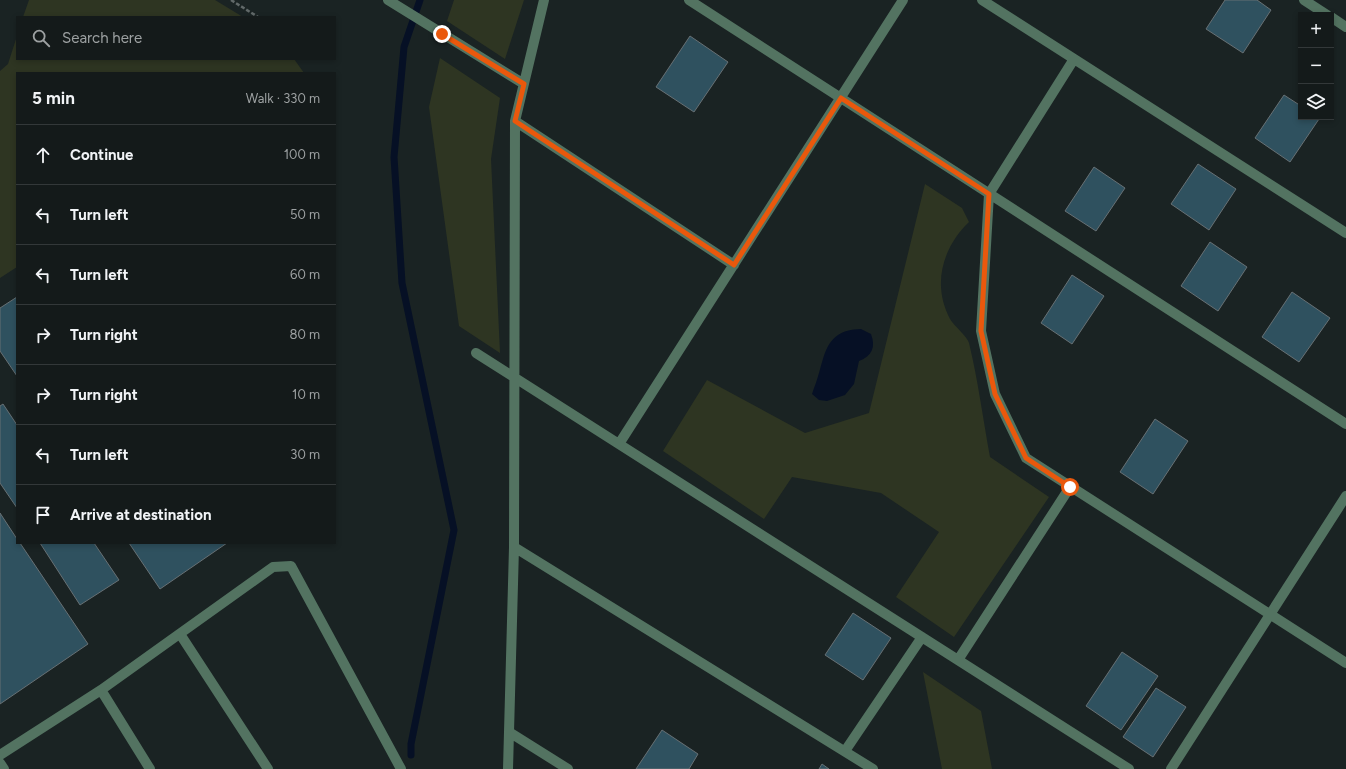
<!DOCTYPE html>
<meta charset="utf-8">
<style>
body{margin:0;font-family:Figtree,sans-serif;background:#1d2323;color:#f1f3f6}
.controls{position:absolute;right:12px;top:12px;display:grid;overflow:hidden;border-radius:0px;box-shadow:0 2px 6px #0003}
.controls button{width:36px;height:36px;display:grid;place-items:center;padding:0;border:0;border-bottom:1px solid #333839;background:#141a1a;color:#f1f3f6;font:20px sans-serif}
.stop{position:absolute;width:12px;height:12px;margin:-9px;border:3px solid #ea580c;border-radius:50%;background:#fff}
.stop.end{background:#ea580c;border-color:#fff;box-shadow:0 1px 4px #0008}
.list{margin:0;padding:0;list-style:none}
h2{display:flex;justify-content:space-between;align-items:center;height:52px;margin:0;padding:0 16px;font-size:17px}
h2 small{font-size:13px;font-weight:400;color:#9da1a2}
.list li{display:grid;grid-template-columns:26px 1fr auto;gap:12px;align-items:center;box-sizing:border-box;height:60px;padding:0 16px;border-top:1px solid #333839}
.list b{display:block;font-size:15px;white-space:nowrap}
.list em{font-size:13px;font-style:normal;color:#9da1a2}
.icon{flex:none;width:22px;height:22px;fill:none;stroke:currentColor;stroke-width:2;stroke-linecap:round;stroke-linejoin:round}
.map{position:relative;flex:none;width:1346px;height:769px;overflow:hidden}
.search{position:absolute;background:#141a1a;box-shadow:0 2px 6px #0003;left:16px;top:16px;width:320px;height:44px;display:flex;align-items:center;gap:10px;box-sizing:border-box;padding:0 14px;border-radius:0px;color:#9da1a2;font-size:15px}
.panel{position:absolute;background:#141a1a;box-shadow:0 2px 6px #0003;left:16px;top:72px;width:320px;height:472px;border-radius:0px}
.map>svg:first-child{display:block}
.green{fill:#2e3522}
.water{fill:#061025}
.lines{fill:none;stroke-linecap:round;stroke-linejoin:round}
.stream{stroke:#061025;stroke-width:7}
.building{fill:#2f515f;stroke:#677074}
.path{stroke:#616969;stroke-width:2.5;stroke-dasharray:4 2;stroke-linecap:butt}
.minor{stroke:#537361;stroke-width:10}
.route{stroke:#ea580c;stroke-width:5}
</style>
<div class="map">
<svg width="1346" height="769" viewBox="0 0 1346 769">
<rect width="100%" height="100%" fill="#1a2323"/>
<!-- green -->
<path class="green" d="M29 0H215L243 17H23Z
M454 0H524L505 59 447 21Z
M17 36V59H294L304 73H17V267L0 278V71L8 64Z
M440 58 500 98 491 159 500 353 459 326 429 107Z
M925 184 962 208 969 222C942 248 932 285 950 319 954 326 967 336 969 343 978 380 983 419 990 457L1049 497 954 637 896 597 939 532 881 493 792 477 764 519 663 451 707 380 805 433 869 413Z
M923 672 981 711 992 769H942Z"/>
<!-- water -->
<path class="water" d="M861 329 871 334C876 347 872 356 859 361L854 384 845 395 827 401 819 400 812 394 813 391C826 362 820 330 861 329Z"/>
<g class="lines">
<!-- stream -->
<path class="stream" d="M411 755V744L454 530 402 283 394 157 404 47 420 0"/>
</g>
<!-- building -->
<path class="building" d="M1225 0H1257L1271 10 1243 53 1206 29Z
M690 36 728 62 694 112 656 87Z
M1284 95 1301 106V117H1317L1319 119 1290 162 1255 138Z
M1198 164 1236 189 1209 230 1171 204Z
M1094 167 1125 188 1096 231 1065 211Z
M1210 242 1247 267 1218 311 1181 286Z
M1072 275 1104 296 1072 344 1041 323Z
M1292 292 1330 318 1299 362 1262 337Z
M17 297V376L0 351V308Z
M3 404 17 425V508L0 483V406Z
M1155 419 1188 441 1153 494 1120 472Z
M0 513 17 539V543H20L88 644 0 704Z
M40 543H94L119 580 80 605Z
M129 543H227L160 589Z
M853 613 891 638 863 680 825 655Z
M1122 652 1158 676 1121 730 1086 706Z
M1156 688 1186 707 1153 757 1123 737Z
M662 730 698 754 689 769H636Z
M822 764 829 769H819Z"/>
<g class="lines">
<!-- path -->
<path class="path" d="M231 0 258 17"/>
<!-- minor -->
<path class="minor" d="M388 0 524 84
M689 0 1346 424
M982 0 1346 233
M1304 0 1327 15
M1331 17 1346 27
M1074 59 989 194 981 331 995 394 1026 458 1346 663
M515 121 734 265
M476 353 1129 769
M619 444 903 0
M514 547 873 769
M180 634 268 769
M958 660 1070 487
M101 690 150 769
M509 732 568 769
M845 751 922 637
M0 755 101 690 273 567 291 566 401 769
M0 763 4 769
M508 769 514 547 515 121 544 0
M1171 769 1346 496"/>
</g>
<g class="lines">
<!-- route -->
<path class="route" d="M442 34 524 84 515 121 734 265 841 98 989 194 981 331 995 394 1026 458 1070 487"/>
</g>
</svg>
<div class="controls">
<button>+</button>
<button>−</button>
<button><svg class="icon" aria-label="layers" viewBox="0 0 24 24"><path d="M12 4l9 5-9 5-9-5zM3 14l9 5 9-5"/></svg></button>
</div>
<div class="stop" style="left:1070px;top:487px"></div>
<div class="stop end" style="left:442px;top:34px"></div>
<div class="search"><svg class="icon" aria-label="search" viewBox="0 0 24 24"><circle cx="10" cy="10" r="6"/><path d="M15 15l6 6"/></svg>Search here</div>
<section class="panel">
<h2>5 min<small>Walk · 330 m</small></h2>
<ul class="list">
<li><svg class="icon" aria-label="ahead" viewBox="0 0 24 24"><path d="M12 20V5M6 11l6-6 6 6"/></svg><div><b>Continue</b></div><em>100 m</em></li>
<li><svg class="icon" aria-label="left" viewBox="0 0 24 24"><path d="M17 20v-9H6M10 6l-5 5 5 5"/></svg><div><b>Turn left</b></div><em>50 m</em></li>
<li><svg class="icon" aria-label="left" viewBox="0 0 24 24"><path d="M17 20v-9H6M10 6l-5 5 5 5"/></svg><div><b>Turn left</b></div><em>60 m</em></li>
<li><svg class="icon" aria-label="right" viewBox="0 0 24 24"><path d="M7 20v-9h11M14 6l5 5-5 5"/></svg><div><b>Turn right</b></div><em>80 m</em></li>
<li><svg class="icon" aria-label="right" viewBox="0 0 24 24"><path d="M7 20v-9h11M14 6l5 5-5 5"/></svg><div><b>Turn right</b></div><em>10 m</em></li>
<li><svg class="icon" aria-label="left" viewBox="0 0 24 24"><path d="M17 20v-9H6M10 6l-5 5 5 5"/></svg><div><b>Turn left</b></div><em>30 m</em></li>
<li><svg class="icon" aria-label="arrive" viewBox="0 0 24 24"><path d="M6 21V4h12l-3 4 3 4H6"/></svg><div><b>Arrive at destination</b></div></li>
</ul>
</section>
</div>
